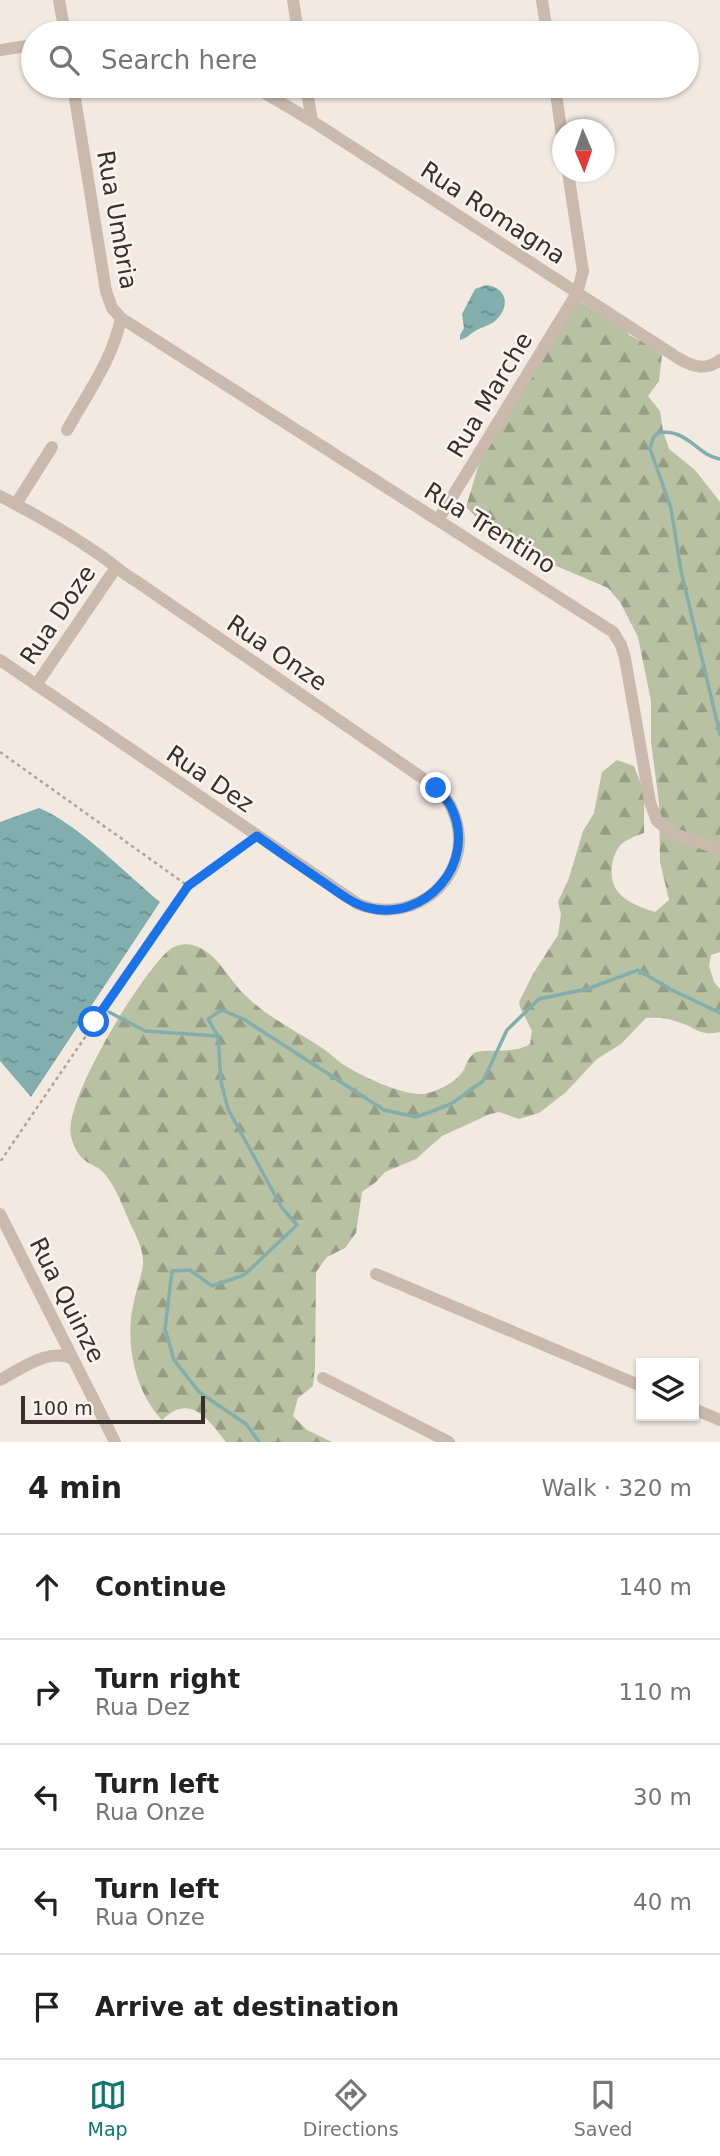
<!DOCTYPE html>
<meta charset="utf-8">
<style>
body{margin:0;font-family:"DejaVu Sans",sans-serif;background:#f2f2f2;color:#222}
.controls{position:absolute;right:21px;bottom:21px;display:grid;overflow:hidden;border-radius:0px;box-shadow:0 2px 5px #0004}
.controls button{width:63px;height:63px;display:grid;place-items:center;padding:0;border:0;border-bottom:2px solid #e0e0e0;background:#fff;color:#222;font:35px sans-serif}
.compass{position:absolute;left:552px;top:119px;width:63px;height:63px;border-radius:50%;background:#fff;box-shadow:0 2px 5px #0004;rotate:178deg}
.scale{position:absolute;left:21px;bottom:18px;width:184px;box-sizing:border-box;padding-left:7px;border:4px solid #392f2b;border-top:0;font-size:19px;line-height:24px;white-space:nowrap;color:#392f2b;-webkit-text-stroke:5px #faf3ee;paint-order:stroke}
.stop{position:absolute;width:21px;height:21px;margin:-16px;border:5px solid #1a73e8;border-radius:50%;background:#fff}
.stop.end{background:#1a73e8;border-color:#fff;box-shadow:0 2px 7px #0008}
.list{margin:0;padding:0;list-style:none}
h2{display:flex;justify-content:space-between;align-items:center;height:91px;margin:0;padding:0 28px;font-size:30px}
h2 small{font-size:23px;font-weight:400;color:#767676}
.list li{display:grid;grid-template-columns:46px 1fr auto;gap:21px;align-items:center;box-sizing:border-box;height:105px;padding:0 28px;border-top:2px solid #e0e0e0}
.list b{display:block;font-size:26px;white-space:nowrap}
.list p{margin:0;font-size:23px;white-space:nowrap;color:#767676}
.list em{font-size:23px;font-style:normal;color:#767676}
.icon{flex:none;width:38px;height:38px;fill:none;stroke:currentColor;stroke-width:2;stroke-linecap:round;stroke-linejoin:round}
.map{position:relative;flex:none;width:720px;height:1442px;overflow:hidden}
.search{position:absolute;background:#fff;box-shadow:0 2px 5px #0004;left:21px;right:21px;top:21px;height:77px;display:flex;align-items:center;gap:18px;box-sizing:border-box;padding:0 24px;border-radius:38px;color:#767676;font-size:26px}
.sheet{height:616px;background:#fff}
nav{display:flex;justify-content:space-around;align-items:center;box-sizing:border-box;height:98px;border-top:2px solid #e0e0e0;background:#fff;font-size:19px;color:#767676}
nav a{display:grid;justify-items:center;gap:4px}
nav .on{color:#0f766e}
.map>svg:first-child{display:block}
.forest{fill:url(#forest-firs)}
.water{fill:url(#water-ripples)}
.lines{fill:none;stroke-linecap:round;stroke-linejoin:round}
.stream{stroke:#82aead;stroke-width:3.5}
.path{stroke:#b6a398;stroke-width:2.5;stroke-dasharray:3.5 3.5;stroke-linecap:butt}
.minor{stroke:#cab9ad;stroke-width:12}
.route{stroke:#1a73e8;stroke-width:9}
.labels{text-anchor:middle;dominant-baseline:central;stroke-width:5;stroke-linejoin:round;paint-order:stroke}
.street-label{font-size:24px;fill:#392f2b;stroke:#faf3ee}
</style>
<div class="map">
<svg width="720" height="1442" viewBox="0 0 720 1442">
<defs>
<pattern id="forest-firs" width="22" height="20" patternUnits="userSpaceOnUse" patternTransform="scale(1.75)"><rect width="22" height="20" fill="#b8c1a2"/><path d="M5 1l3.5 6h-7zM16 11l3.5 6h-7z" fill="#979d84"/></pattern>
<pattern id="water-ripples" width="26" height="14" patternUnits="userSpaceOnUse" patternTransform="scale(1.75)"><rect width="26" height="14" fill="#82aead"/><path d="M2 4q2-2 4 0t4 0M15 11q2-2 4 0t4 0" fill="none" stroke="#6b8e8d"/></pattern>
</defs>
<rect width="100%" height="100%" fill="#f2e9e1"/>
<!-- forest -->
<path class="forest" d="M575 299 602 315 623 318 629 335 647 344 662 355 659 381 648 396 660 411 663 431 669 449 695 470 720 502V952L711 955 709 966 714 982 720 989V1032C700 1036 698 1029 681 1023 670 1018 658 1017 646 1018L621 1044 597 1059 565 1093 539 1113 519 1119 499 1112 490 1114 442 1136 416 1159 385 1172 376 1182 362 1192 356 1233 345 1248 327 1257 316 1272 315 1366 313 1386 298 1398 293 1416 307 1430 332 1442H226C209 1420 190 1392 162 1420 135 1392 125 1343 133 1306 141 1265 152 1267 131 1225 124 1210 118 1192 108 1178 97 1160 79 1169 71 1136 63 1101 140 976 168 951 175 945 183 943 192 945 217 951 227 978 245 995 267 1017 293 1029 319 1046 328 1051 335 1059 344 1065 361 1076 409 1099 428 1093 440 1090 456 1082 463 1071 466 1065 469 1057 474 1053 483 1048 513 1055 530 1044L532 1031 520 1007 519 1002 533 974 558 935 561 914 558 902 569 878 583 831 594 813 602 772 617 760 634 766 644 792V833C638 835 630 838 624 842 617 847 613 857 612 865 608 895 630 904 655 912L669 900 660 862 659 803 651 742V701L638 637 620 602 608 588 554 565 525 542 484 525 466 507 478 467 512 397Z"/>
<!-- water -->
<path class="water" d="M486 285C507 287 511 307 495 321 489 326 481 327 475 331 469 335 467 338 460 340V335L464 328 462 314 475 289Z
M39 808C77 823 127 875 160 902L31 1097 0 1061V822Z"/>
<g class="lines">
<!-- stream -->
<path class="stream" d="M720 459C700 455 694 440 676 434 671 432 665 432 659 432L653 438 650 449 671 508 681 571 720 734
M109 1012 145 1031 217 1036
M259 1442 246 1424 199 1392 174 1360 165 1329 172 1271 190 1270 212 1286 244 1275 297 1225 282 1208 228 1109 221 1082 218 1036 208 1019 222 1010 245 1020 384 1110 416 1117 451 1104 483 1081 507 1030 539 999 587 989 638 970 670 989 720 1013"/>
<!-- path -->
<path class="path" d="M0 752 188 886 0 1162
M188 886 248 843"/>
<!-- minor -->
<path class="minor" d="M59 0 65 33
M293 0 298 33
M542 0 547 33
M99 33 133 31 155 33
M0 50 33 45
M253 86 312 121 678 358C693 367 705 371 720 360
M306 86 312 121
M555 86 562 136
M121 318 613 632 621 645 625 658 650 802 657 821 674 834 720 849
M67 430C87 394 113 359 121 318L112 308 106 291 73 86
M0 496C35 514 68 533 100 555 113 564 122 573 136 581L437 788C442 794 449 801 452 809 480 871 418 928 358 904L0 660
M16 504 52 447
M438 520 577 293 583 271 568 172
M36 685 115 569
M0 1214 115 1442
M376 1274 641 1386
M323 1378 449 1442
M0 1380C21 1369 49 1347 73 1359
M694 1409 720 1420"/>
</g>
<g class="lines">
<!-- route -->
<path class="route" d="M94 1022 188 886 257 836C279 852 301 867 323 882 338 892 352 904 369 908 426 922 477 863 452 809 449 801 442 794 436 788"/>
</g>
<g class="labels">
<!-- street labels -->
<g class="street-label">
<text transform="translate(493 213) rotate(33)">Rua Romagna</text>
<text transform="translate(117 220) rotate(80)">Rua Umbria</text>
<text transform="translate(490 395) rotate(-59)">Rua Marche</text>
<text transform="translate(490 528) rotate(32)">Rua Trentino</text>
<text transform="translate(58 615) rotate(-56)">Rua Doze</text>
<text transform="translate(277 653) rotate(34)">Rua Onze</text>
<text transform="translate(210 779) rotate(34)">Rua Dez</text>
<text transform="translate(67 1300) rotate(63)">Rua Quinze</text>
</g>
</g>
</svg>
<div class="controls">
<button><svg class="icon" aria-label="layers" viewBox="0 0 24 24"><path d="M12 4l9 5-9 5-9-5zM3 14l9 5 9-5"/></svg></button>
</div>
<svg class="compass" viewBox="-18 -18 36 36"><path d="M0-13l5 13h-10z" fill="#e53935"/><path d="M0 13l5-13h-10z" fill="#767676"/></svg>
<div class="scale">100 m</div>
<div class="stop" style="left:94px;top:1022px"></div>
<div class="stop end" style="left:436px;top:788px"></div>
<div class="search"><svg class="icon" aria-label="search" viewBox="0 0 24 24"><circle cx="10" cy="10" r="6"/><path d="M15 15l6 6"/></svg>Search here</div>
</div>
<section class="sheet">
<h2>4 min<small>Walk · 320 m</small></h2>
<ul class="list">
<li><svg class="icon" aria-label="ahead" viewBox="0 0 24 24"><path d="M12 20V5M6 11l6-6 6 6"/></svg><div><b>Continue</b></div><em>140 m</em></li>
<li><svg class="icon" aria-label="right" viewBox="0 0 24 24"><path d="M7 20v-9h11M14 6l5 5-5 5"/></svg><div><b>Turn right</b><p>Rua Dez</p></div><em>110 m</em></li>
<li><svg class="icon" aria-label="left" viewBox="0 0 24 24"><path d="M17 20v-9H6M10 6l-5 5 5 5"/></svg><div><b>Turn left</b><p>Rua Onze</p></div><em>30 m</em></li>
<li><svg class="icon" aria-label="left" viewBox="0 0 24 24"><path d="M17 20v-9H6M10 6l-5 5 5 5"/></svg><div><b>Turn left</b><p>Rua Onze</p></div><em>40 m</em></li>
<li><svg class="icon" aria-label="arrive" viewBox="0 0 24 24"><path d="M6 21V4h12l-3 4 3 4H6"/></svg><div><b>Arrive at destination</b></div></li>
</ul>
</section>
<nav>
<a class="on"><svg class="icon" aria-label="map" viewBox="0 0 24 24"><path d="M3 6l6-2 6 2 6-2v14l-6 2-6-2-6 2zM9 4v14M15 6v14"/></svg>Map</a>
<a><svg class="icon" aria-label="directions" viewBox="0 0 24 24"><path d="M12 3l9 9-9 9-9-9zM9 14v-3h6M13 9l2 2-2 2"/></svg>Directions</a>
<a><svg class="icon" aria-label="saved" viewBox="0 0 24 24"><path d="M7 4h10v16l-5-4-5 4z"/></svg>Saved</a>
</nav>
